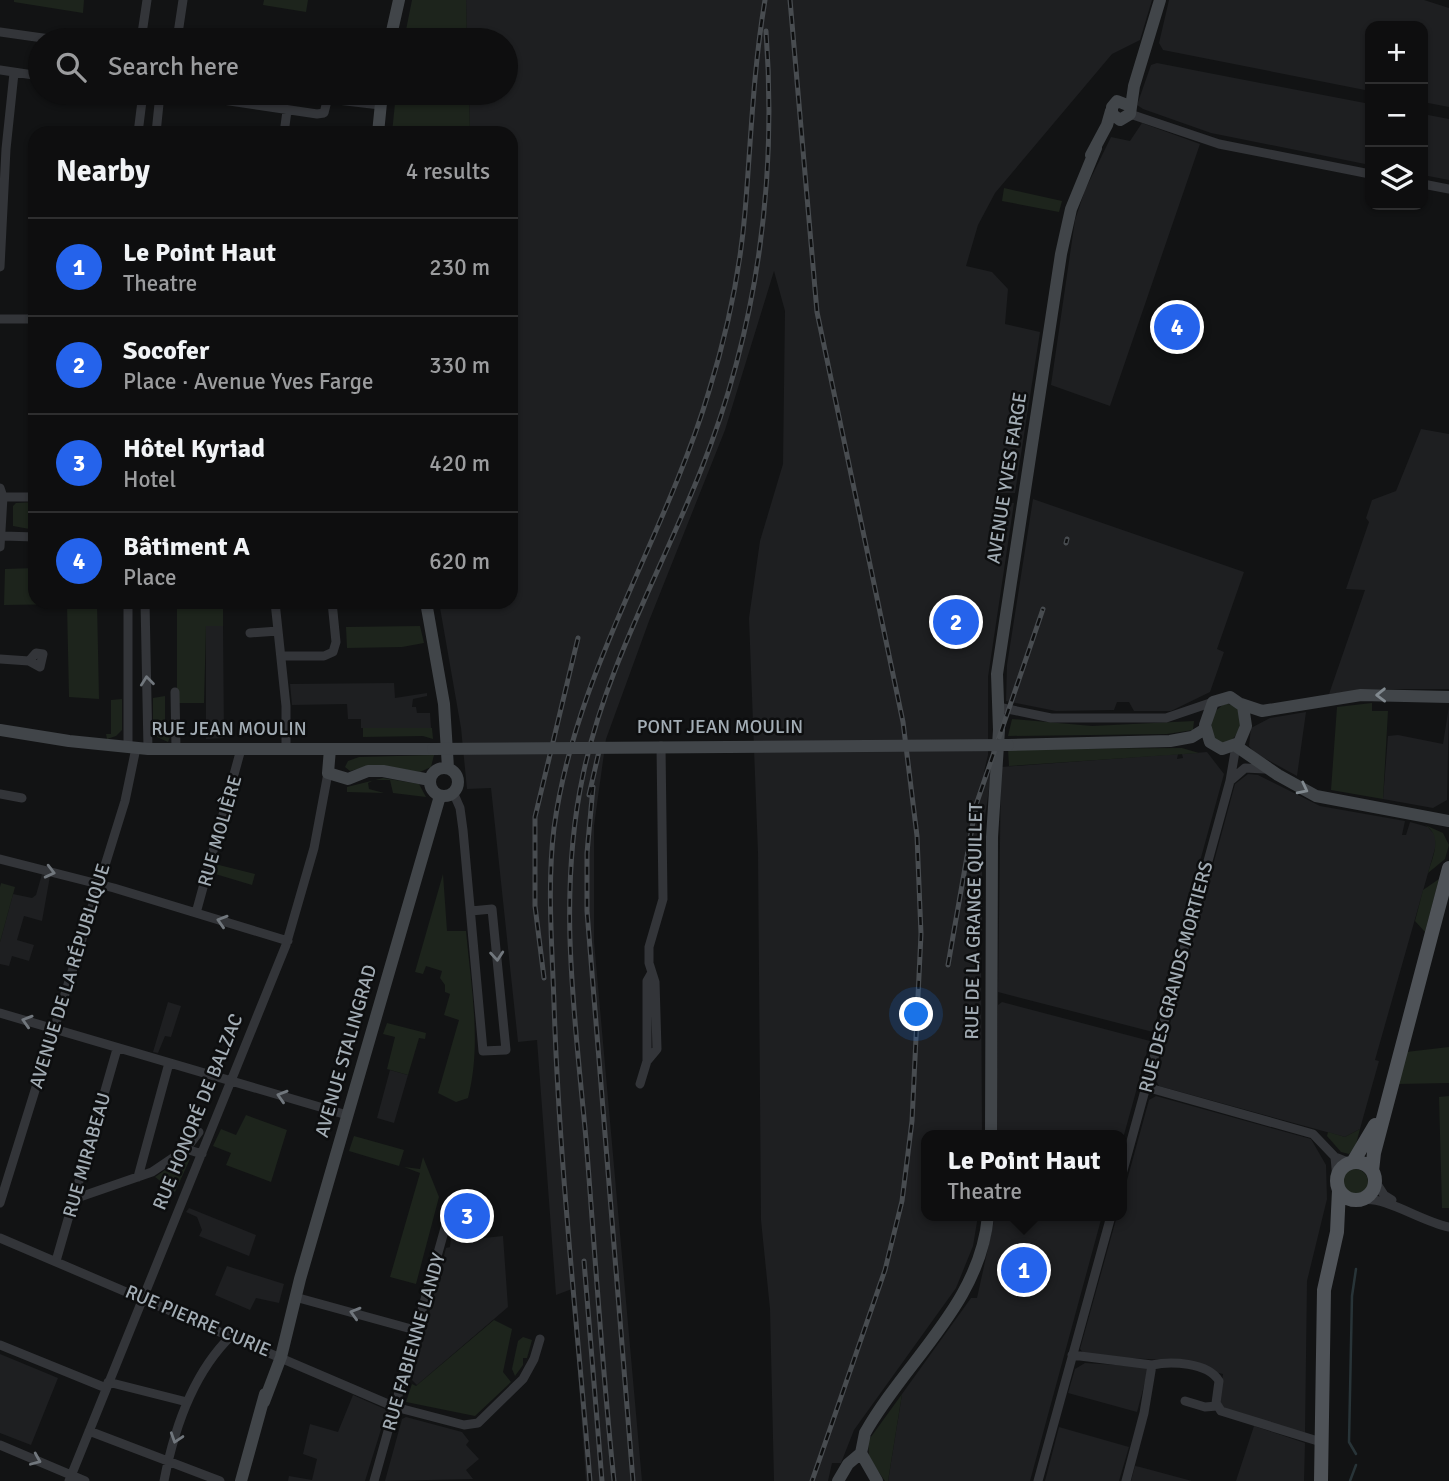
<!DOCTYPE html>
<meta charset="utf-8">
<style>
body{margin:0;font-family:Signika,sans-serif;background:#171718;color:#f1f3f6}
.controls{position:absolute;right:21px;top:21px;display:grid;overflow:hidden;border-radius:14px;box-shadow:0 2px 5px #0004}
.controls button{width:63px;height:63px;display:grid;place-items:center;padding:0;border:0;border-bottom:2px solid #2e2e2f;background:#0e0e0f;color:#f1f3f6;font:35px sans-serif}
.you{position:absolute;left:917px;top:1015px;width:24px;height:24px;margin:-18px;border:5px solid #fff;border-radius:50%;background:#1a73e8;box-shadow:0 0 0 10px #1a73e833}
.badge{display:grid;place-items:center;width:46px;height:46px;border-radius:50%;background:#2563eb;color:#fff;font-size:23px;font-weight:700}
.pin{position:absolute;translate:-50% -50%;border:4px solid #fff;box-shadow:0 2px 7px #0006}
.popup{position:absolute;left:921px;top:1130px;width:206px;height:91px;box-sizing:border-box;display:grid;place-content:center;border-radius:14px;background:#0e0e0f;filter:drop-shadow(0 2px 5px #0005);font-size:23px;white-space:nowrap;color:#9b9c9e}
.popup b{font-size:26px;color:#f1f3f6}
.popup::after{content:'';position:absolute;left:50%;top:100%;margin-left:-14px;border:14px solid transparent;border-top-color:#0e0e0f}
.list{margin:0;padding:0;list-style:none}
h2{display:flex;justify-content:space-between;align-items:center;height:91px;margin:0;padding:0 28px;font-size:30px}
h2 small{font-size:23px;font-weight:400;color:#9b9c9e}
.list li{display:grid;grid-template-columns:46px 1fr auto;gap:21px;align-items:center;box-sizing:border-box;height:98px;padding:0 28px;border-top:2px solid #2e2e2f}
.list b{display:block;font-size:26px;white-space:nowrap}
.list p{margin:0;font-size:23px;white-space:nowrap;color:#9b9c9e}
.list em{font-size:23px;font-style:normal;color:#9b9c9e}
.icon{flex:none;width:38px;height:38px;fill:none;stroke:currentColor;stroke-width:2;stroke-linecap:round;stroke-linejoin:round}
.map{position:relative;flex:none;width:1449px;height:1481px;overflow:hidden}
.search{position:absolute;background:#0e0e0f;box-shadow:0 2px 5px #0004;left:28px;top:28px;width:490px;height:77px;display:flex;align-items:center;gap:18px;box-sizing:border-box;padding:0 24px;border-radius:38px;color:#9b9c9e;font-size:26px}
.panel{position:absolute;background:#0e0e0f;box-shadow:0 2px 5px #0004;left:28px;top:126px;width:490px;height:483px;border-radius:21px}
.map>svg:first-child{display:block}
.built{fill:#1e1f21}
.green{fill:#1d241c}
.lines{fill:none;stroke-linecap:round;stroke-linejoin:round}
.stream{stroke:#283438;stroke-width:2.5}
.street{stroke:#333539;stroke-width:9}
.secondary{stroke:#414549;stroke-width:12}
.primary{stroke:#4f5358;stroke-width:14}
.rail-casing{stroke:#484c50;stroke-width:5}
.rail{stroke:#0d0e0f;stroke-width:2.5;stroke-dasharray:8;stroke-linecap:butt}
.secondary-bridge{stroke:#414549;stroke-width:12}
.oneway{stroke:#71777d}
.oneway2{stroke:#81898f}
.labels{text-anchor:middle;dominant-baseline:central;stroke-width:5;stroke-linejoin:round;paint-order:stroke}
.street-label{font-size:19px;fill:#a3adb5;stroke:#0d0e0f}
</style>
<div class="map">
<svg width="1449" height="1481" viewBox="0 0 1449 1481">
<rect width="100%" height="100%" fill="#121314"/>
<!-- built -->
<path class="built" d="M466 0H1152L1140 40 1112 54 995 193 978 225 966 266 992 272 1008 289 1005 324 1040 332 1015 493H996L995 503H1014L988 677V755L984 772 991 775 982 838V931L970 936 981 959 982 1135H926V1216H978L973 1246 956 1288 854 1430 841 1463H832L828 1481H774L770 1309 761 1220 758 853 749 618 760 541 783 464 785 311 774 271 725 430 649 621 606 739 594 826V941L642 1481H586L572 1289 556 1295 537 1040 518 1042 491 788 467 789 461 728 439 602H511V133H470L469 93H506V40H467Z
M1169 0H1424L1449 8V107L1423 102V26H1370V91L1163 50 1159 43Z
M1157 63 1370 104V165L1211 133 1143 109 1137 105 1151 65Z
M1423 114 1449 119V180L1423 175Z
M1142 123 1200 144 1110 406 1051 385 1075 220 1085 190 1111 137 1130 141Z
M1421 429 1449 434V689H1369L1329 694 1365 590 1346 589 1369 522 1366 518 1372 500 1396 491Z
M1033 499 1244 572 1217 649 1224 652 1210 692 1171 711H1134L1129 702H1117L1114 710 1056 711 1006 701 1007 665Z
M206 626H223L224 738 206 739Z
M394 683 395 698 427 693V696L413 699 412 707H416L417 713H430L431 728H361V719H348L347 704 292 705 290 684Z
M1449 706 1447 800 1433 808 1383 799 1388 736 1398 735 1443 744Z
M1306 712 1297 776 1255 753 1249 746 1251 728 1270 718Z
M1207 752 1224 774 1153 1032 998 992 1001 767 1178 754 1177 759 1183 758 1182 754Z
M1248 774 1258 775 1320 806 1405 821 1402 835H1406L1410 822 1428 827 1435 835 1436 845 1375 1060 1379 1061 1363 1118 1360 1129 1345 1137 1159 1086 1155 1079 1235 784Z
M42 874 50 876 42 921 24 916 17 940 34 945 29 961 12 956 9 966 0 964V942L13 894 32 898 36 895Z
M168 1002 181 1006 171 1037 165 1036 158 1053 153 1052Z
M1002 1002 1150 1041 1122 1142V1135H996L998 1005Z
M390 1070 408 1075 394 1123 377 1118Z
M1156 1096 1311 1139 1326 1165 1327 1199 1307 1281 1305 1433 1219 1407 1223 1374 1167 1360 1086 1356 1080 1349 1117 1216H1122V1198L1126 1196 1124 1191 1149 1100Z
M189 1208 256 1235 249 1256 199 1236 202 1230 197 1217 186 1212Z
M995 1216H1102L1030 1481H888L902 1394 971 1298H977Z
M452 1229 484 1238 503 1236 508 1307 417 1385 412 1380 446 1248 450 1247Z
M227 1266 284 1284 279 1303 256 1298 250 1310 215 1295Z
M0 1354 58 1378 31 1445 0 1433Z
M1085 1363 1149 1367 1137 1412 1068 1393 1075 1369Z
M353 1395 387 1410 365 1481H288L289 1476 312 1480 317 1459 303 1454 310 1424 338 1432Z
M406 1417 462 1432 469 1441 466 1445 479 1459 466 1470 473 1479 385 1481 402 1419Z
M1254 1426 1305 1443 1304 1481H1236Z
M1059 1427 1129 1447 1119 1481H1045Z
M1135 1466 1140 1467 1192 1481H1131Z"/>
<!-- green -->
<path class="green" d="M14 0H84L83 13 14 2Z
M264 0H308L306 12 263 5Z
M412 0H466L467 40H404Z
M396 93H469L470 133H392Z
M1004 188 1062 201 1059 212 1002 201Z
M35 502V530L13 526V506L16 503Z
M35 568V602H97L99 699 69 697 67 604 4 605 5 569Z
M177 602H270L223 604V626H206L204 703H177Z
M420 626 424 643 402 647 347 648 346 627Z
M165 696V736L170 737 168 742 157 737 153 727V698Z
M122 699V730L116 736 107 739 106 734H111V700Z
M1225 703 1237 707C1245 723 1238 741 1221 745L1210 734 1213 713Z
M1372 703V711H1388L1383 799 1331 790 1337 707Z
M1012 719 1092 726 1194 721 1193 730 1167 734 1008 736Z
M363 728H432L433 739 423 736 363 737Z
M1182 748 1199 753 1009 766 1008 749Z
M434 755 431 767 420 772 374 765 350 771 345 767 348 761 359 757Z
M383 778 419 784 426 797 393 793 390 780H374L368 783 369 789 384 793 347 792V787Z
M1425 825 1443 833 1449 845 1445 859 1428 873C1433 856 1443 836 1425 825Z
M215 864 255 874 252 885 212 873Z
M443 874 447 931H466C471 987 482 1044 468 1098L456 1102 438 1093 459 1020 444 1015 450 994 445 992V985L440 978 442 971 426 966 423 974 415 972Z
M1439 879 1425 932 1415 921 1423 890Z
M1 883 15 887 0 942V887Z
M387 1023 426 1033 425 1039 419 1038 408 1075 387 1069 395 1037 383 1034Z
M1449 1047V1083L1397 1084 1406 1052Z
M1449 1096V1208H1442L1439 1097Z
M246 1115 287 1130 271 1182 226 1165 231 1153 213 1146 221 1129 236 1135Z
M1360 1129 1355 1148 1349 1154 1341 1152 1327 1136 1328 1132 1345 1137Z
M354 1136 404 1150 399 1166 349 1151Z
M185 1156 190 1159 175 1192 155 1177Z
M423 1157 439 1197 416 1284 390 1277 420 1173 404 1167 420 1169Z
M1342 1182a13 13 0 1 1 26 0a13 13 0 1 1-26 0Z
M494 1320 512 1329 503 1372 511 1382 475 1416 406 1402 412 1384 416 1386Z
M523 1337 532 1340 527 1358H523V1365L515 1376 512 1369 518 1341Z
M902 1394 888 1481H885L869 1458 868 1441Z"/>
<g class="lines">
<!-- stream -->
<path class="stream" d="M1356 1269 1352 1296 1349 1442 1356 1454
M1350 1481 1356 1465"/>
<!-- street -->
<path class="street" d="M0 32 57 40
M141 40 147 0
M177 40 183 0
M0 70 40 76
M176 93 317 114 324 113 329 93
M329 99 380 105
M1130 114 1219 144 1370 174
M138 133 143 93
M156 133 160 94
M284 133 287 111
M1423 184 1449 189
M0 267 6 149 14 73
M0 319H35
M0 488 3 497 0 547
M3 497H35
M3 536 35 537
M145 602 148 749
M275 602 286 706V748
M250 633 278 631
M281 656H324L333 652 336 642 332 602
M0 659 29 661 40 667 43 654 36 653 29 661
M175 692 176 749
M998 707 1051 718H1166L1213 702
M128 747V602
M1230 781 1245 768 1265 769
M453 792 460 808 463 830 483 1051 506 1050 492 909 471 911
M0 794 22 798
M0 859 114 888 288 941
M196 913 241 749
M0 1013 347 1115
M647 1061V981L651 974
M640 1084 647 1061 657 1049 655 982 649 963V947L663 899 661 746
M1146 1087 1313 1134 1335 1157 1350 1163
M186 1149 199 1132
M1335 1157 1337 1179
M1122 1174 1230 781 1236 746
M138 1177 169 1063
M1375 1181 1384 1195 1392 1200
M74 1199 152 1172 186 1149 202 1154
M1362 1200C1386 1196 1420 1221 1449 1227
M0 1203 125 801 136 748
M0 1238 395 1407 464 1425 478 1423 523 1379 534 1359 540 1339
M56 1261 117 1049
M295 1297 415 1330
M0 1345 106 1388
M1072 1355 1152 1365 1144 1413 1126 1481
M1152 1365C1170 1361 1208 1362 1219 1381L1216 1403 1221 1411 1321 1442
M108 1382 187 1402
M1185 1401 1205 1407 1217 1406
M89 1431 220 1481
M0 1445 85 1481
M69 1481 286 945 314 848 328 773
M164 1481C174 1429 192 1374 231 1336
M374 1481 452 1203
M1038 1481 1111 1216"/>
<!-- secondary -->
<path class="secondary" d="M390 40 399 0
M1130 106 1117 101 1112 107V114L1120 120 1130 114 1134 86 1160 0
M378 133 382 93
M1091 155 1107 125 1111 111
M426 602 444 704 448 768
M1230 697 1243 706 1246 726 1239 743 1222 749 1210 742 1205 725 1213 702Z
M1241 704 1262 711 1361 695 1449 697
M0 730 69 741 148 749H433
M1008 745 1170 741 1192 737 1205 729
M1236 746 1278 775 1316 796 1449 821
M330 749 328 773 348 779 368 771H383L430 780
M430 782a14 14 0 1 1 28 0a14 14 0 1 1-28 0Z
M991 1135 992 837 999 730 997 674 1061 254 1071 209 1096 148
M264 1402 281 1357 300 1279 440 796
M241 1481 265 1394
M838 1481 848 1464 861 1453
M877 1481 861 1453 865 1433C906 1360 980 1304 988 1216"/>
<!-- primary -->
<path class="primary" d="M1337 1181a19 19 0 1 1 38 0a19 19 0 1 1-38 0Z
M1353 1162 1375 1125
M1372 1171 1374 1153 1449 868
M1321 1481 1324 1290 1337 1232 1339 1190"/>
<defs>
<path id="rail" d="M790 0 817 312 903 722 917 836 921 934 912 1121 902 1201 885 1270 812 1481
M1066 543 1067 539
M593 787 587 853V911L633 1481
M589 795 600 747
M948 965 976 805 1043 609
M544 978 535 906V817L578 638
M584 1261 602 1481
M590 1481C577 1322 559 1162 554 1003 552 945 547 885 554 828 575 672 665 539 709 391 727 333 740 272 745 212 751 141 753 71 765 0
M614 1481C602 1367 595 1253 586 1139 575 1018 557 896 583 775 605 669 661 571 701 470 757 330 777 181 766 31"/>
</defs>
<!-- rail casing -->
<use href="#rail" class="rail-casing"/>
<!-- rail -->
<use href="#rail" class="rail"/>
<!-- secondary-bridge -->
<path class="secondary-bridge" d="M433 749 1008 745"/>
</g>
<!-- one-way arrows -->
<defs><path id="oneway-chevron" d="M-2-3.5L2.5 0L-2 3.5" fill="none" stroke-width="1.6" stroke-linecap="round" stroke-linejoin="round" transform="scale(1.75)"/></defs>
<g class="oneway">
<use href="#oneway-chevron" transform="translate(147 681) rotate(-96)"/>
<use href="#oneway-chevron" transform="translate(50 872) rotate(14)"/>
<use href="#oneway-chevron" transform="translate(222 921) rotate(-163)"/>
<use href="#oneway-chevron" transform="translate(497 956) rotate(85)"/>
<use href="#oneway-chevron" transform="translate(27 1021) rotate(-163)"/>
<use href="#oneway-chevron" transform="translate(282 1096) rotate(-163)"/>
<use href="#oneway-chevron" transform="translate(355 1313) rotate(-164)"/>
<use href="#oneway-chevron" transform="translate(176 1438) rotate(108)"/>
<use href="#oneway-chevron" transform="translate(36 1460) rotate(23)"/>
</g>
<g class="oneway2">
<use href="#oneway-chevron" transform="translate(1381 695) rotate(179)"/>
<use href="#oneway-chevron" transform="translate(1303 789) rotate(27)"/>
</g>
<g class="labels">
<!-- street labels -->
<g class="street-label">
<text transform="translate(1007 478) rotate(-81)">AVENUE YVES FARGE</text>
<text x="720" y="727">PONT JEAN MOULIN</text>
<text x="229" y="729">RUE JEAN MOULIN</text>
<text transform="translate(220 831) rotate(-74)">RUE MOLIÈRE</text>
<text transform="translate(974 921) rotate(-89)">RUE DE LA GRANGE QUILLET</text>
<text transform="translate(70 976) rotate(-73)">AVENUE DE LA RÉPUBLIQUE</text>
<text transform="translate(1176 977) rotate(-75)">RUE DES GRANDS MORTIERS</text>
<text transform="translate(346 1051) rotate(-74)">AVENUE STALINGRAD</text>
<text transform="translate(198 1112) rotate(-68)">RUE HONORÉ DE BALZAC</text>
<text transform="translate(87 1155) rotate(-74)">RUE MIRABEAU</text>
<text transform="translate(198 1321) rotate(23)">RUE PIERRE CURIE</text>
<text transform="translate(414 1342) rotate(-74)">RUE FABIENNE LANDY</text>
</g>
</g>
</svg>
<div class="controls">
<button>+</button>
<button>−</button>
<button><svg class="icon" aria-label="layers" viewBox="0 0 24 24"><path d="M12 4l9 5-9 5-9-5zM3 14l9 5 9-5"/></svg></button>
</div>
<div class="you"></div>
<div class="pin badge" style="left:1024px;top:1270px">1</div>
<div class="popup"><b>Le Point Haut</b>Theatre</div>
<div class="pin badge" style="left:956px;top:622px">2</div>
<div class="pin badge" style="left:467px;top:1216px">3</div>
<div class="pin badge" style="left:1177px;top:327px">4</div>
<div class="search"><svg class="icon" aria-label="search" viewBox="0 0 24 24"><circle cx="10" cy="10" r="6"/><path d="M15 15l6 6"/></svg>Search here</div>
<section class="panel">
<h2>Nearby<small>4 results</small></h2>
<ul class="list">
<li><span class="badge">1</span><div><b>Le Point Haut</b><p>Theatre</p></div><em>230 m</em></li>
<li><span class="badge">2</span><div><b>Socofer</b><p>Place · Avenue Yves Farge</p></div><em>330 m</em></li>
<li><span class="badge">3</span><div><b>Hôtel Kyriad</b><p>Hotel</p></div><em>420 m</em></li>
<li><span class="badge">4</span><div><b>Bâtiment A</b><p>Place</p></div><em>620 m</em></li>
</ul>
</section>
</div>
